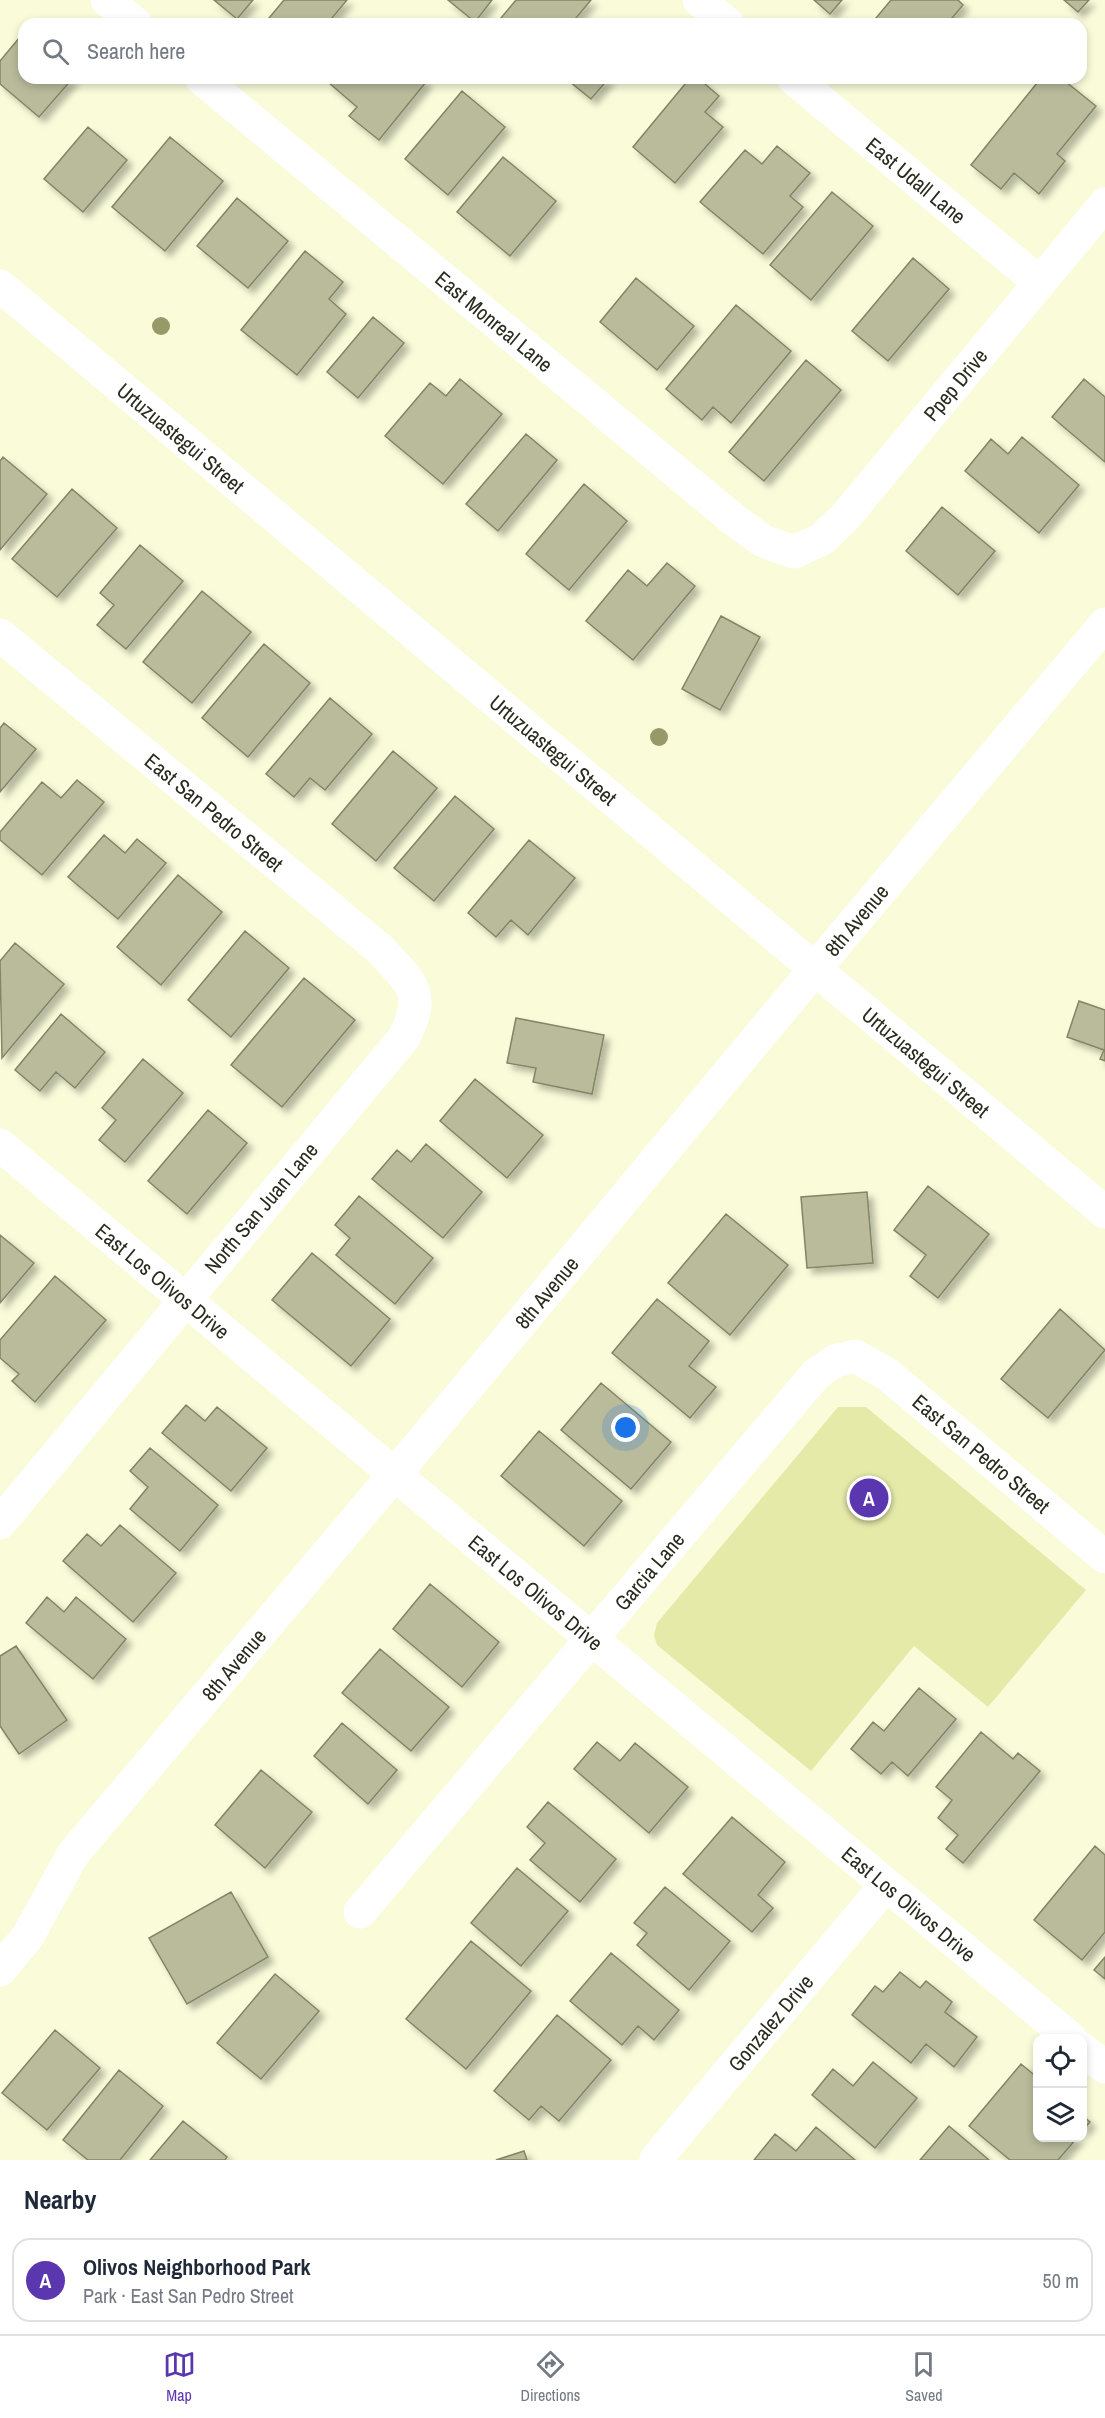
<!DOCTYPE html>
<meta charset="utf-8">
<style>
body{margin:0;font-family:"Archivo Narrow",sans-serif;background:#f6f6f7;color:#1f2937}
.controls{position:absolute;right:18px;bottom:18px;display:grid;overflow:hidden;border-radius:12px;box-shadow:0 3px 9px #0003}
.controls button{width:54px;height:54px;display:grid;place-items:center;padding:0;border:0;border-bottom:2px solid #e0e1e3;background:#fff;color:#1f2937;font:30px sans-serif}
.you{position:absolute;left:626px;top:1428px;width:21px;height:21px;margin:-15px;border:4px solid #fff;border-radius:50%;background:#1a73e8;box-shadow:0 0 0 9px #1a73e833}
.badge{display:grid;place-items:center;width:39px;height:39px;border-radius:50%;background:#5b37af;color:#fff;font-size:20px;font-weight:700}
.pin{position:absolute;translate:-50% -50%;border:3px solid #fff;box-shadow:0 2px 6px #0006}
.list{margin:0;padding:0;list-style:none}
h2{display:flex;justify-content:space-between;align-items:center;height:78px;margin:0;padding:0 24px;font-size:26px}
h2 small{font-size:20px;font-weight:400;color:#747a83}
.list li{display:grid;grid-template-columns:39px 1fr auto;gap:18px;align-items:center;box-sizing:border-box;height:84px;margin:0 12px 12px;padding:0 12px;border:2px solid #e0e1e3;border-radius:18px}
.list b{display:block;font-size:22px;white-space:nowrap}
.list p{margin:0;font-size:20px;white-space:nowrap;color:#747a83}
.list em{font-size:20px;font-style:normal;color:#747a83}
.icon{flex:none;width:33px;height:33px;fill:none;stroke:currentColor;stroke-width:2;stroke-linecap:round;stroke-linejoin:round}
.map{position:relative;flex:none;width:1105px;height:2160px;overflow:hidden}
.search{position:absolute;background:#fff;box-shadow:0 3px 9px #0003;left:18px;right:18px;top:18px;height:66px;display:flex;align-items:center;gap:15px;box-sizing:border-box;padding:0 21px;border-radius:18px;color:#747a83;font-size:22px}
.sheet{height:174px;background:#fff}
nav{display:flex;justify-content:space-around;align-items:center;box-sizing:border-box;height:84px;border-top:2px solid #e0e1e3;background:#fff;font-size:16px;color:#747a83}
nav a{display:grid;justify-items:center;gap:3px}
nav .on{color:#5b37af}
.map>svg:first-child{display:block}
.green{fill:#e6eaa9}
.building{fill:#b9bb9b;stroke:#828566;stroke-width:1.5;filter:url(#shadow)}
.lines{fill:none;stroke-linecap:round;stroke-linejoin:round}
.minor{stroke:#fff;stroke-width:33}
.major{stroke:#fff;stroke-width:33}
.tree{fill:#979969}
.labels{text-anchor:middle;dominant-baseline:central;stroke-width:4.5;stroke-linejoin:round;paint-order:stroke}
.street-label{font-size:21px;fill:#2a2b1e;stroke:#fff}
</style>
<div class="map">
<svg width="1105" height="2160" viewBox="0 0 1105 2160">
<defs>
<filter id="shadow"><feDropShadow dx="5.5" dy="5.5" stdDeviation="3" flood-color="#0004"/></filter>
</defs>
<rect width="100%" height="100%" fill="#f9fbd9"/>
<!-- green -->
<path class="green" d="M838 1407H866L1086 1590 988 1707 914 1646 811 1771 657 1645 654 1635 657 1623Z"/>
<!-- building -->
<path class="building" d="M214 0H253L237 19Z
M284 0H347L327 24H264Z
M448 0H492L475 22Z
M516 0H591L571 24H496Z
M814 0H842L830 14Z
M891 0H958L963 5 947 24H871Z
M1064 0H1089L1078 12Z
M24 32V78H73L39 117 0 84V61Z
M333 78H421L426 82 379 140 349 116 357 107 329 83Z
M571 78H609L591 99 569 81Z
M690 78H698L719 96 705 112 723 127 675 183 633 147Z
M1041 78H1061L1096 106 1057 154 1065 161 1039 194 1014 173 1001 189 971 165Z
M462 91 505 127 448 195 405 159Z
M88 127 127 160 83 212 44 179Z
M170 137 223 181 165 251 112 207Z
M777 146 810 173 790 196 803 207 763 254 700 202 745 150 762 164Z
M503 157 556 201 510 256 457 212Z
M832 192 873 226 811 300 770 265Z
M237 198 288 241 248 288 197 246Z
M305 251 343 282 329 299 346 314 297 375 241 330Z
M913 258 949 289 888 361 852 331Z
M636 278 694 326 657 370 600 322Z
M736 305 791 351 731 423 713 407 702 420 666 389Z
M373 317 404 343 358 398 327 372Z
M806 360 841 390 764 481 729 452Z
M460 379 502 414 443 484 385 436 430 383 446 396Z
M1084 379 1105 397V462L1052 417Z
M526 434 557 460 498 531 466 504Z
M1022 437 1079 485 1039 533 965 471 991 439 1008 454Z
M3 457 47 494 0 550V461Z
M584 484 627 521 569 590 526 554Z
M72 489 117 528 57 597 12 559Z
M942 507 995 551 958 595 906 551Z
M140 545 183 581 126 649 97 625 114 605 100 593Z
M667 563 695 586 633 660 586 621 628 570 647 586Z
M202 591 251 632 192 703 143 662Z
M721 616 760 637 720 710 682 689Z
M264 644 310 683 248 757 202 718Z
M330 698 372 734 325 790 310 778 294 797 266 774Z
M4 723 36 749 0 792V728Z
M393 751 437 788 376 861 332 824Z
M77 780 104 802 42 875 0 840V832L42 782 61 798Z
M455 796 494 829 434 901 394 868Z
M104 835 125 853 137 839 166 863 118 919 68 877Z
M529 840 575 878 528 935 511 920 496 937 468 913Z
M178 875 222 912 161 985 117 947Z
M245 931 289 968 231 1037 188 1000Z
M15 943 64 984 2 1058 0 961Z
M304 978 355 1020 282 1107 231 1065Z
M1079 1001 1105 1010V1061L1100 1059 1104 1050 1067 1037Z
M61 1014 105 1052 75 1088 56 1072 40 1091 15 1070Z
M516 1018 604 1035 592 1094 533 1082 536 1068 507 1063Z
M143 1059 183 1093 125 1162 99 1140 116 1120 102 1108Z
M475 1079 543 1135 507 1178 440 1121Z
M208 1110 247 1143 187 1214 148 1181Z
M426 1144 482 1192 443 1238 372 1179 397 1150 411 1162Z
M928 1186 989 1234 938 1298 910 1276 926 1255 894 1230Z
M867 1192 873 1263 807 1268 801 1197Z
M359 1196 433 1258 395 1304 336 1255 350 1238 335 1225Z
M726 1214 788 1265 730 1335 668 1283Z
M0 1235 34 1263 0 1303Z
M312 1253 390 1319 351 1366 272 1300Z
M55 1276 106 1320 35 1402 12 1381 19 1374 0 1358V1340Z
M657 1299 709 1341 689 1366 716 1387 690 1418 612 1353Z
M1060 1309 1105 1350 1048 1418 1001 1379Z
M601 1383 671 1442 631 1489 561 1430Z
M186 1405 205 1421 217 1407 267 1448 231 1491 162 1433Z
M539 1431 622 1501 584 1546 501 1476Z
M150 1448 218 1505 180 1551 130 1509 148 1487 130 1471Z
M120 1525 176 1573 133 1622 63 1561 87 1534 101 1546Z
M430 1584 499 1642 462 1687 393 1629Z
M47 1597 64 1612 76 1597 126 1639 93 1679 26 1623Z
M16 1646 67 1720 19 1754 0 1726V1656Z
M380 1649 449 1707 411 1751 342 1693Z
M919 1688 956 1719 908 1776 892 1762 881 1774 851 1749 873 1722 884 1731Z
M342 1723 397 1770 368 1804 314 1756Z
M981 1732 1013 1759 1018 1753 1040 1771 963 1863 946 1849 958 1835 938 1818 952 1800 936 1787Z
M597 1742 620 1761 635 1743 688 1787 649 1833 574 1769Z
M261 1770 312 1812 265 1868 215 1825Z
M548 1802 616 1859 580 1902 530 1860 545 1843 527 1827Z
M732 1817 785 1862 758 1895 773 1908 752 1932 683 1874Z
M1095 1846 1105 1855V1932L1082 1960 1034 1920Z
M517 1868 568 1911 521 1966 471 1923Z
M665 1887 730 1941 689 1990 637 1945 647 1933 634 1923Z
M231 1892 268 1957 187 2004 149 1938Z
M471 1941 531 1991 466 2069 406 2019Z
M611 1953 679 2010 654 2040 638 2026 622 2045 570 2001Z
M1105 1957V1979L1094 1970Z
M900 1972 920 1988 926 1981 952 2002 945 2012 977 2037 954 2067 926 2044 911 2063 852 2015 875 1986 883 1992Z
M275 1974 319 2011 261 2079 217 2043Z
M557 2015 611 2060 559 2121 541 2106 529 2120 494 2091Z
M55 2030 100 2068 47 2130 2 2093Z
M873 2062 917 2098 875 2148 812 2095 833 2069 853 2086Z
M1021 2064 1038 2078V2138H1077L1058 2160H1010L969 2126Z
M119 2070 163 2106 120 2160H88L63 2140Z
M1082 2115 1090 2122 1082 2131Z
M183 2121 227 2157 225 2160H150Z
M949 2126 989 2160H920Z
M816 2127 855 2160H754L775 2134 796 2151Z
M524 2151 527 2160H496Z"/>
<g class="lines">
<!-- minor -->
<g class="minor">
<path d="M107 0 136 24"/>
<path d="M699 0 728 24"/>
<path id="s1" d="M201 78 733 519 763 541 794 552 822 539 845 517 1105 204"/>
<path id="s2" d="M793 78 1039 282"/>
<path id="s3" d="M0 635 380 949C411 983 428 993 403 1039L0 1523"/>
<path id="s4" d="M0 1145 1070 2038"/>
<path id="s5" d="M360 1912 816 1374 835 1361 855 1356 887 1374 1105 1557"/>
<path id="s6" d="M0 1970 28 1936 73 1854 421 1443 815 969"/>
<path d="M1082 2049 1105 2067"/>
<path id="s7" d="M656 2159 886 1885"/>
</g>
<!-- major -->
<g class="major">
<path id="s8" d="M0 286 1105 1212"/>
<path id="s9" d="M815 969 1105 624"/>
</g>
</g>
<!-- trees -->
<g class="tree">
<circle cx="161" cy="326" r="9"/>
<circle cx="659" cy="737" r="9"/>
</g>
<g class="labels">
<!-- street labels -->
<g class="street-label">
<text stroke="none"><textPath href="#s2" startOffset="160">East Udall Lane</textPath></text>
<text stroke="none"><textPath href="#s1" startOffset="381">East Monreal Lane</textPath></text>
<text stroke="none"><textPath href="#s1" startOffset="996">Ppep Drive</textPath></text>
<text stroke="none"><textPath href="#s8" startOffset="236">Urtuzuastegui Street</textPath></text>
<text stroke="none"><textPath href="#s8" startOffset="722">Urtuzuastegui Street</textPath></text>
<text stroke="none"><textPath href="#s3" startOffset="278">East San Pedro Street</textPath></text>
<text stroke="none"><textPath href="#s9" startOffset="64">8th Avenue</textPath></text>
<text stroke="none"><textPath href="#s8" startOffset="1208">Urtuzuastegui Street</textPath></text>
<text transform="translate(261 1208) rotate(-50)">North San Juan Lane</text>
<text stroke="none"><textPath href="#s4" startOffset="212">East Los Olivos Drive</textPath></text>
<text stroke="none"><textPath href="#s6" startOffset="872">8th Avenue</textPath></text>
<text stroke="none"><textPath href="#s5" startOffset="909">East San Pedro Street</textPath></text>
<text stroke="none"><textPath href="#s5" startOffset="447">Garcia Lane</textPath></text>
<text stroke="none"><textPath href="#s4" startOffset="698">East Los Olivos Drive</textPath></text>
<text stroke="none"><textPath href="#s6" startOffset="386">8th Avenue</textPath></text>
<text stroke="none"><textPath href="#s4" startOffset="1184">East Los Olivos Drive</textPath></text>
<text stroke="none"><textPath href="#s7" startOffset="178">Gonzalez Drive</textPath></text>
</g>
</g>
</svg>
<div class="controls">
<button><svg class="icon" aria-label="locate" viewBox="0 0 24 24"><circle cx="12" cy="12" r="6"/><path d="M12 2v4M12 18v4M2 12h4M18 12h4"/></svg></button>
<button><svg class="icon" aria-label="layers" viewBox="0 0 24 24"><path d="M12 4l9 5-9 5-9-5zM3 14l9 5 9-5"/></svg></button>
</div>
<div class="you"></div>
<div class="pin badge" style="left:869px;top:1498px">A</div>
<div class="search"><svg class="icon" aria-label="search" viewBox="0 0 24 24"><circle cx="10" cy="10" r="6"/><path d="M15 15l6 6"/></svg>Search here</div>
</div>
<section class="sheet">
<h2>Nearby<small></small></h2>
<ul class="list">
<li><span class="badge">A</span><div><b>Olivos Neighborhood Park</b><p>Park · East San Pedro Street</p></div><em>50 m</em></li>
</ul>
</section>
<nav>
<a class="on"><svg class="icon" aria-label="map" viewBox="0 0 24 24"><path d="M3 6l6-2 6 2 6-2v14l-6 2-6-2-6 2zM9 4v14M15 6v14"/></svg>Map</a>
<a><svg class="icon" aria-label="directions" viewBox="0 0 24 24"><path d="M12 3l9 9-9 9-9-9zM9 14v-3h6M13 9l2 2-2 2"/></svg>Directions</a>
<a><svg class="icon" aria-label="saved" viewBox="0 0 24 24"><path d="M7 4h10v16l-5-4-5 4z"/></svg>Saved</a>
</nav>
